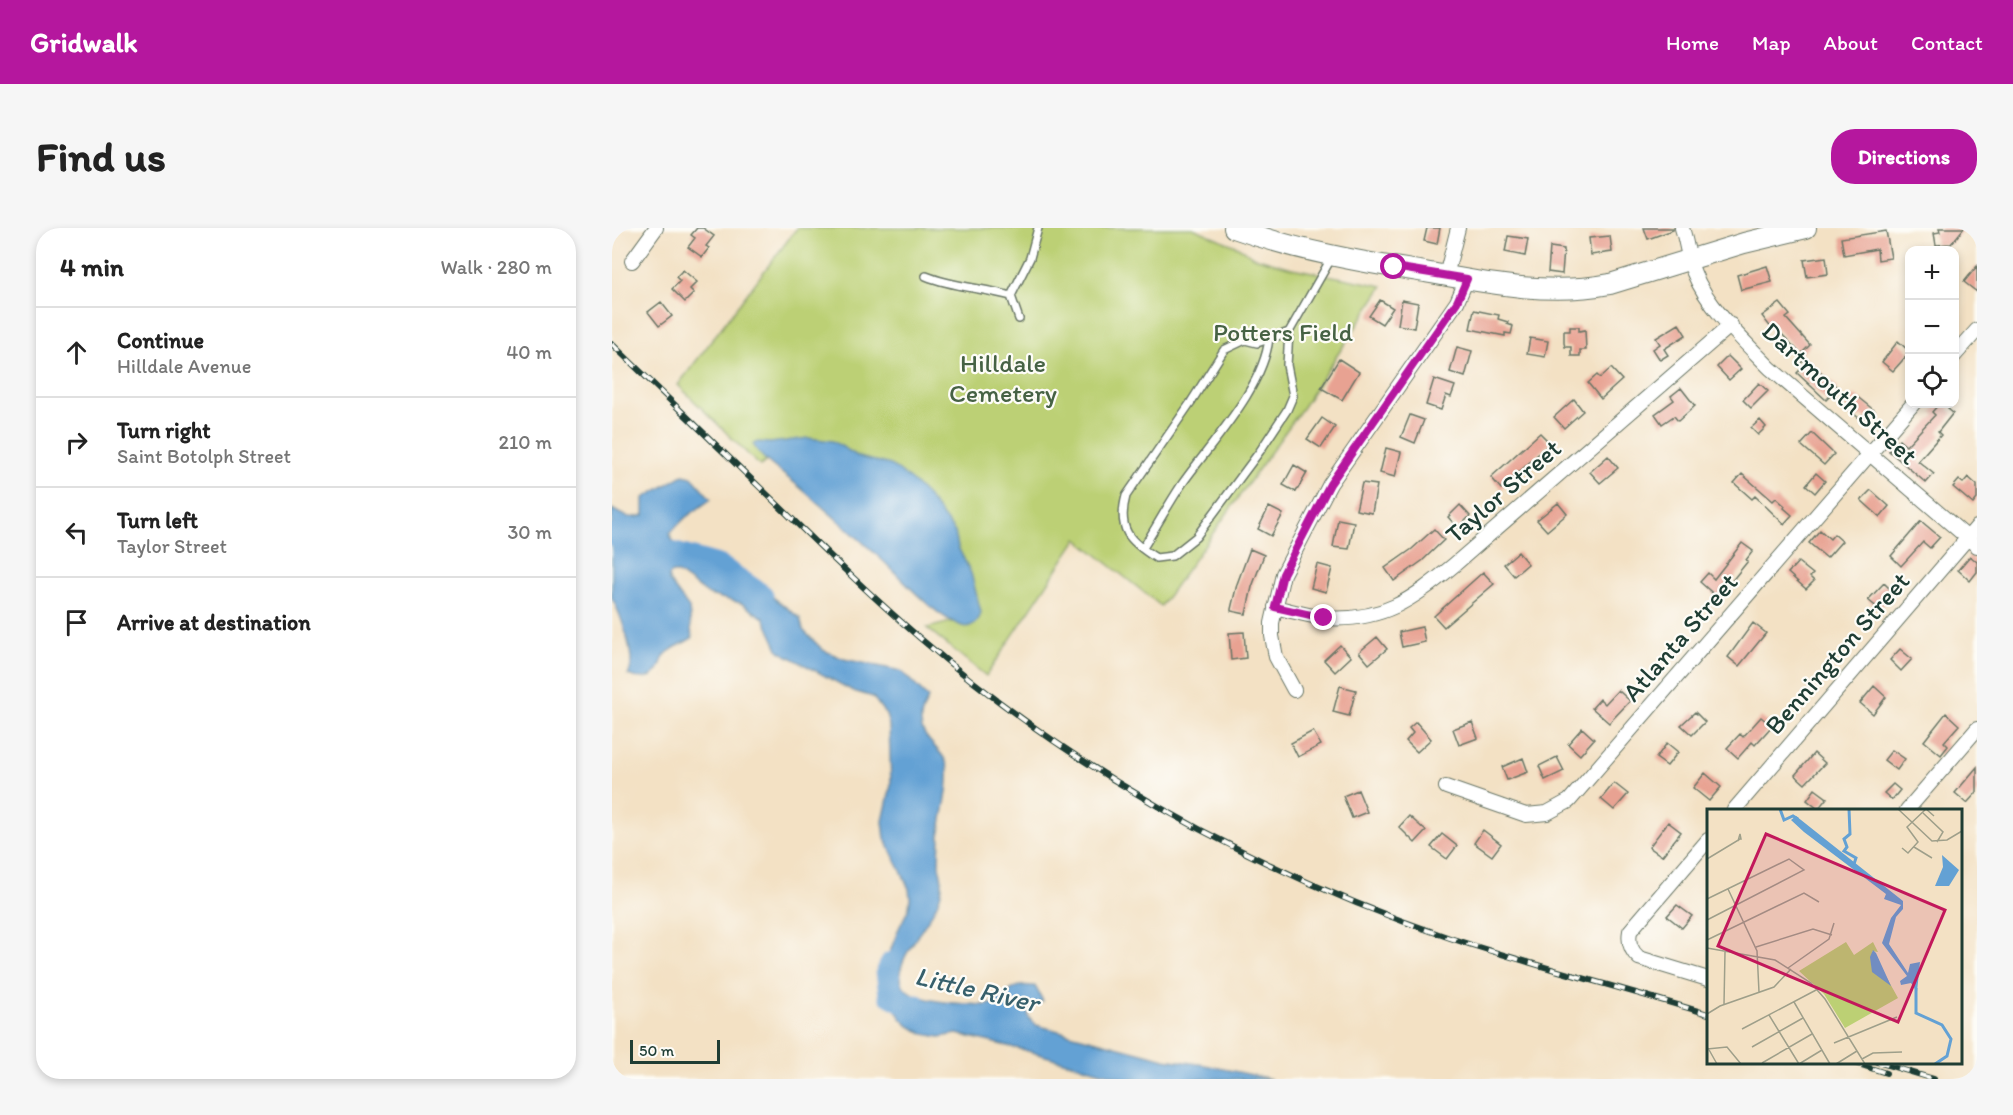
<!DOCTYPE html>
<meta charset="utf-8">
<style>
body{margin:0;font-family:Itim,sans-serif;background:#f6f6f6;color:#222}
.controls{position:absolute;right:18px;top:18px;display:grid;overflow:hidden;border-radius:12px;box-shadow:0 3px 9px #0003}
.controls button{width:54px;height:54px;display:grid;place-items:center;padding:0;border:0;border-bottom:2px solid #e0e0e0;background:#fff;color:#222;font:30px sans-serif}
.scale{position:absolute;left:18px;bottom:15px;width:90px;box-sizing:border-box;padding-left:6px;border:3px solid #1f3d34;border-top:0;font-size:16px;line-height:21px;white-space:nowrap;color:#1f3d34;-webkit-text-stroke:4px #fdfcf7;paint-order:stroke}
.stop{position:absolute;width:18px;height:18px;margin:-14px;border:4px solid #b5179e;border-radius:50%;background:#fff}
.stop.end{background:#b5179e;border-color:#fff;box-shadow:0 2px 6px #0008}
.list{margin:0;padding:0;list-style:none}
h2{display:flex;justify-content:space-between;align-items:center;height:78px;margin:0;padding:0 24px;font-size:26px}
h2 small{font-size:20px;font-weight:400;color:#767676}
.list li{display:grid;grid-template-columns:39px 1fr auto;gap:18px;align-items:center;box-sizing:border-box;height:90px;padding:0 24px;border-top:2px solid #e0e0e0}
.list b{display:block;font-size:22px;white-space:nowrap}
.list p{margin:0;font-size:20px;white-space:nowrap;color:#767676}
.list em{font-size:20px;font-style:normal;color:#767676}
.icon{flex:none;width:33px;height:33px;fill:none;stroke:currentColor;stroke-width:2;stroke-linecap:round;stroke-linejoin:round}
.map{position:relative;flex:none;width:1365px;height:851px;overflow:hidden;border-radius:24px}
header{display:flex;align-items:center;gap:36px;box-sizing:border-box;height:84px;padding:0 30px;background:#b5179e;color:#fff}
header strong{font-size:28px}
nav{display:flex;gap:33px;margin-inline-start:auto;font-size:21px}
.intro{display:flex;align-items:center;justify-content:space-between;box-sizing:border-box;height:144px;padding:0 36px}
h1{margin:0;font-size:42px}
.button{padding:15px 27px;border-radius:24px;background:#b5179e;color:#fff;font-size:21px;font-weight:700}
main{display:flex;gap:36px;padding:0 36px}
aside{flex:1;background:#fff;border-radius:24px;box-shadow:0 3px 9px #0003}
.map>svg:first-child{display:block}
.green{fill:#bcd074;stroke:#6e8654;stroke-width:1.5}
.water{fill:#63a1d4;stroke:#416f84;stroke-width:1.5}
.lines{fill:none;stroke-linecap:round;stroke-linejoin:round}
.river{stroke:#63a1d4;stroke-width:21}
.building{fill:#e8a292}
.lane-casing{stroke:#697666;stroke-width:10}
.street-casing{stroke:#697666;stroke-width:16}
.secondary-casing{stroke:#697666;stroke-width:22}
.lane{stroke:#fff;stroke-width:7}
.street{stroke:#fff;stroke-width:14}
.secondary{stroke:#fff;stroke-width:20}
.rail-casing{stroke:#1f3d34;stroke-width:6}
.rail{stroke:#fdfcf7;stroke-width:4;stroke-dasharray:11;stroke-linecap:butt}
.route{stroke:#b5179e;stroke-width:8}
.labels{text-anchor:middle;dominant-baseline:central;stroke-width:4.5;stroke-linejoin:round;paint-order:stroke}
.park-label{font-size:26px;fill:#466244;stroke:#fdfcf7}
.street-label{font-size:26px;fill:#1f3d34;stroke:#fdfcf7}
.water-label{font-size:27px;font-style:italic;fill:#37606c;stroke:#fdfcf7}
.inset-river{fill:none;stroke:#63a1d4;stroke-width:3}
.inset-road{fill:none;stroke:#9e9f8a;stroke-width:1.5}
.view{fill:#c2185b;fill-opacity:0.15;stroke:#c2185b;stroke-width:3}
.inset-edge{fill:none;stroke:#1f3d34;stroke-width:3}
</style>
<header>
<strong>Gridwalk</strong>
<nav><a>Home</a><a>Map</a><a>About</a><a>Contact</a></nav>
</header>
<div class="intro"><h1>Find us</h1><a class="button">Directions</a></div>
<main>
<aside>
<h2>4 min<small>Walk · 280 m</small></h2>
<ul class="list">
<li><svg class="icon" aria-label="ahead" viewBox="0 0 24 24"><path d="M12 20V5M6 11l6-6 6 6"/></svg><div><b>Continue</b><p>Hilldale Avenue</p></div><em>40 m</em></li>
<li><svg class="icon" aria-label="right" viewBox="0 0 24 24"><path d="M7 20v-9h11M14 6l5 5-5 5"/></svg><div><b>Turn right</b><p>Saint Botolph Street</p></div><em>210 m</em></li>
<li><svg class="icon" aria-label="left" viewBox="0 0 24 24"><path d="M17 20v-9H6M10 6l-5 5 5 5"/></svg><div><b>Turn left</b><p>Taylor Street</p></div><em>30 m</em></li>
<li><svg class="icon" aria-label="arrive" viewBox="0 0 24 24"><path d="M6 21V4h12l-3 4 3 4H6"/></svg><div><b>Arrive at destination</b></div></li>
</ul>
</aside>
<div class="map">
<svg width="1365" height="851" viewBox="0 0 1365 851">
<rect width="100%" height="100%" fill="#fdfcf7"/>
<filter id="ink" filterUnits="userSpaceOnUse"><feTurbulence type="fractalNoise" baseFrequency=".0167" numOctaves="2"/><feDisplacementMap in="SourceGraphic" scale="12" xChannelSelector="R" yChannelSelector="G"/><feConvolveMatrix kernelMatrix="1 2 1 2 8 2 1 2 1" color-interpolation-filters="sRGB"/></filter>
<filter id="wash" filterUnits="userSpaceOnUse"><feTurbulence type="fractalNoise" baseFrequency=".008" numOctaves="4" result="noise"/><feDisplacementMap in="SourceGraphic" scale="24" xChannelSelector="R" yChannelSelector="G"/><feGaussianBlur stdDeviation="1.35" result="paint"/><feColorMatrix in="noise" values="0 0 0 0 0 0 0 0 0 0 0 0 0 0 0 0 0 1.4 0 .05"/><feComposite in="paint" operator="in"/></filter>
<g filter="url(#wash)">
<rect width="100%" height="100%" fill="#f3e1c4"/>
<!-- green -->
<path class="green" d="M185 0H581L626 19 642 29 680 40 771 58 691 179 549 378 465 311 374 448 315 400 359 389 164 226 148 238 66 157Z"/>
<!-- water -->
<path class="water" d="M196 210 221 213 247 229 279 237 299 252 316 269 343 304 346 319 359 345 369 384C368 393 359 401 350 398 320 387 291 351 268 330 241 305 213 281 185 257 170 244 150 233 141 216L146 214 158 215Z
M71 247 80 249 99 271 73 290 58 305C63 334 118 346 142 357 158 365 173 379 188 390L191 402 211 422 232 431 289 443 316 470C314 476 309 484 309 491 307 513 335 522 336 542 338 563 330 584 328 605 328 615 327 626 327 637 328 643 330 649 330 655 331 689 276 729 291 757 300 775 354 776 373 777 389 776 395 760 408 758 412 757 418 758 423 758L431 773 418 777C414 787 416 791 424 797L553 831 593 837 659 851H514L416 823 345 806 328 809 312 806 297 798 288 789 282 778 270 744 287 700 297 680 298 670 297 661 290 645 273 611 271 593 279 557 277 497 274 487 261 469 241 463 167 423 152 390 129 375 97 367 66 345H60L57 348V353L77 380 80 410C72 415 62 419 55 425 51 429 50 433 48 438 43 452 28 452 16 447 26 432 8 385 0 370V281C12 288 18 292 32 287V270Z"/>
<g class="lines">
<!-- river -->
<path class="river" d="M0 307 107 337 151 367
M279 734 274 743 277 767 295 777H305"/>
</g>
<g id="blocks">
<!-- building -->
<path class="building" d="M85 0H91L102 8 94 18 97 20 90 29 76 19 83 10 79 7Z
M815 0H828L825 16 812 13Z
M1032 0H1061V2L1036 11Z
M1327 0H1352L1339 16 1324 17 1322 5 1328 4Z
M1274 3 1279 30 1266 32 1265 21 1232 27 1229 10Z
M896 8 916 11 913 28 893 24Z
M998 8 1000 24 979 27 977 10Z
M938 19 952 21 950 46 936 44Z
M1214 29 1216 46 1195 49 1192 32Z
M1155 38 1160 54 1129 62 1125 47Z
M1365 38V64L1352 54Z
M71 42 85 54 78 61 82 65 73 74 60 61 68 53 64 49Z
M768 72 781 80 770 96 757 88Z
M790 72 806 75 802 100 786 97Z
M49 74 60 88 47 98 36 84Z
M1168 75 1178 87 1174 90 1198 117 1189 126 1163 99 1160 101 1150 88Z
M862 82 887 87 886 91 896 94 895 96 901 98 899 106 893 105V108L858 101Z
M1067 96 1074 107 1052 121 1056 127 1048 132 1041 121 1048 116 1044 110Z
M958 99H967V103L973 102 974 122H968V128H959V119H953L952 115V103H958Z
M918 110 936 113 933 129 915 126Z
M1286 113 1298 124 1281 143 1270 134Z
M845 119 860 123 853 149 838 144Z
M1116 128 1129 141 1117 152 1105 139Z
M1194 130 1226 160 1214 172 1185 145 1190 140 1187 137Z
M727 131 747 144 730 172 709 160Z
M999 140 1010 152 989 171 976 155 985 147 988 150Z
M822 151 843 158 839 169 834 167 829 182 814 177Z
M1147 155 1156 163 1139 180 1131 172Z
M1069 160 1083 178 1066 193 1062 188 1050 196 1043 186 1062 172 1059 168Z
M1243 167 1263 183 1256 192 1250 187 1247 190 1233 179Z
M962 171 971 183 952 200 942 189Z
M1327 176H1341L1336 181 1341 185 1326 204 1329 207 1306 233 1322 246 1314 255 1277 223 1287 212 1294 218 1323 187 1320 184Z
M798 187 812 192 803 215 789 209Z
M710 190 723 199 709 220 695 211Z
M1148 192 1154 199 1146 207 1139 200Z
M928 205 938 215 889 261 879 249Z
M1200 205 1222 226 1212 237 1189 217Z
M774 220 789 224 783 249 768 245Z
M996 228 1006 240 988 255 978 244Z
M682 237 695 245 684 264 671 257Z
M1204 245 1213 253 1203 265 1194 257Z
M1130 246 1161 273 1164 270 1173 278 1172 280 1180 287 1172 296 1143 268 1140 271 1122 255Z
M1356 249 1365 257V271L1361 276 1341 259 1347 252 1351 255Z
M750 255 765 257 760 285 744 282Z
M1259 262 1277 278 1268 289 1249 272Z
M946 275 955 286 935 303 925 292Z
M848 277 858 288 846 300 836 289Z
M657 279 671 286 659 308 646 301Z
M726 291 742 294 737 321 721 319Z
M1309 293 1328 309 1318 320 1311 314 1289 338 1279 328Z
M822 301 832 312 810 333 782 353 773 340 800 321Z
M1208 302 1218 311 1222 306 1230 313 1215 330 1197 315Z
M1130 315 1141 323 1134 332 1136 333 1106 370 1088 354 1096 345 1102 351Z
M638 321 652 327 640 359 634 386 619 383V381L625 356Z
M906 324 916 336 902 348 892 336Z
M1358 328 1365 334V344L1358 353 1346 342Z
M1186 334 1201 346 1198 349 1202 353 1194 361 1176 345Z
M705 336 720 340 714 364 699 360Z
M871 344 882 356 832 399 822 388Z
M1272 355 1282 365 1267 381 1256 372Z
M1141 395 1154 405 1127 438 1116 429Z
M810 399 813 414 790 419 787 404Z
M632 404 634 430 619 432 617 405Z
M765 409 775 421 757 436 747 424Z
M728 417 739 429 723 444 712 432Z
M1288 421 1300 431 1289 443 1278 432Z
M728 458 744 462 737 488 721 484Z
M1262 458 1274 469 1261 486 1248 475Z
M1006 462 1018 473 997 495 980 480 988 471 993 476Z
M1083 484 1093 494 1080 507 1069 497Z
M1334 485 1347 497 1332 514 1336 518 1329 527 1312 513Z
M1149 489 1160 498 1143 517 1140 514 1126 530 1115 520 1128 506 1131 509Z
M804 494 819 511 805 524 794 513 801 505 797 500Z
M860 494 866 510 847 517 841 501Z
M970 500 982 511 968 527 956 516Z
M701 503 709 517 686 529 679 515Z
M1055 515 1066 524 1055 538 1044 530Z
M1280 522 1293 531 1285 542 1272 532Z
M1202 525 1213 535 1193 556 1183 547Z
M945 529 952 543 933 552 927 538Z
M911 530 916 544 895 552 890 539Z
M1365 539V564L1355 575 1343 565Z
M1093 545 1109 559 1097 573 1081 560Z
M1002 555 1016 566 1002 582 989 571Z
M1281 556 1288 562 1280 572 1272 565Z
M1203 561 1215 570 1206 581 1195 572Z
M746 562 755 584 740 590 731 568Z
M797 588 814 603 803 615 787 599Z
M1056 594 1069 604 1050 628 1037 619Z
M871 602 889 616 880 628 862 615Z
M830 606 845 618 835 631 819 619Z
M1065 677 1080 688 1070 700 1055 688Z"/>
</g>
</g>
<g filter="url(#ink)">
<use href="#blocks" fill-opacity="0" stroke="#697666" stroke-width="1.5"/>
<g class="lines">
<defs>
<path id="lane" d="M314 48C341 59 371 60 399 68L407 91
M399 68 418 30 426 0
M677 104 645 115 633 112 612 122 579 174 514 268C505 301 517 313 544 330L560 328 584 309 648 223 675 182 681 168 675 137 677 104 720 29
M531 320C544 299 556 277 570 256 598 216 652 160 657 110"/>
<path id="street" d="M1070 0C1075 15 1076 31 1082 45 1096 80 1132 113 1158 140L1365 318
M20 33 44 0
M834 48 846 0
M1342 128 1365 102
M663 379C679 383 697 388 713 390 770 394 800 372 842 337L1119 97
M682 462 664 429 660 408V395L671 346 718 256 845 74 855 51
M834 559 914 587 935 585 957 573 1301 176
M1122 582 1365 299
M1295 582 1365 501
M1096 612 1018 703C1016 714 1018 722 1027 730L1096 751"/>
<path id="secondary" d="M622 0C683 22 748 34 813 44 874 55 936 68 998 56L1132 15 1194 0"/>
</defs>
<!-- lane casing -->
<use href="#lane" class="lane-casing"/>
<!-- street casing -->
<use href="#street" class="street-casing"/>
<!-- secondary casing -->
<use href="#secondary" class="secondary-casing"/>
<!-- lane -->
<use href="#lane" class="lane"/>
<!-- street -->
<use href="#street" class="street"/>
<!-- secondary -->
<use href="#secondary" class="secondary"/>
<defs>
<path id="rail" d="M0 116C55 169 110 223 165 276 212 322 259 368 309 411 407 495 516 567 632 624 698 657 767 686 838 710 923 738 1010 760 1096 786
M1240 834 1274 845
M1265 834 1322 851"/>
</defs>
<!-- rail casing -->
<use href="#rail" class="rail-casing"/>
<!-- rail -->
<use href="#rail" class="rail"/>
</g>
</g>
<g class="lines" filter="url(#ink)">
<!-- route -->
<path class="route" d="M712 390 663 379 671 346 718 256 845 74 855 51 782 39"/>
</g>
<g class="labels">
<!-- park labels -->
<g class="park-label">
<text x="671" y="104">Potters Field</text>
<text x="391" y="135">Hilldale<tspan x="391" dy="30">Cemetery</tspan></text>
</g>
<!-- street labels -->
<g class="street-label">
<text transform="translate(1228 165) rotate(42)">Dartmouth Street</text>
<text transform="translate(891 263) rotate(-41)">Taylor Street</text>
<text transform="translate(1068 409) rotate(-49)">Atlanta Street</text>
<text transform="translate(1225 425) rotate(-49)">Bennington Street</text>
</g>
<!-- water labels -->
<g class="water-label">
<text transform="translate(365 761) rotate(13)">Little River</text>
</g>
</g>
<!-- overview -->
<g transform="translate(1095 581)">
<rect width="255" height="255" fill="#f3e1c4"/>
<path d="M139 133 147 146 166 133 171 143 165 142 191 189 138 219 117 185 92 162Z" fill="#bcd074"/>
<path d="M89 7 196 92V100L189 108 182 135 201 164 203 155 213 153 210 183 204 174 194 176 193 172 200 167 175 134 184 109 194 96 177 90 179 85 97 23 84 11ZM235 46 252 61 242 77H228L236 58ZM166 141 169 144 184 177 165 163 163 148Z" fill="#63a1d4"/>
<path class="inset-river" d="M73 0 77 11 86 7 91 10M142 0 143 25 137 30 140 38 137 42 149 49 147 55M209 179V204L235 216 244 230 240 247 228 255"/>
<path class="inset-road" d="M191 0 225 32 240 31 255 22M216 4 236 23 230 33M207 38 225 49M195 39 201 44 211 33 200 18 219 0 227 7M0 50 33 30H34L33 25 31 32M21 80 50 142 52 183M0 90 82 50 97 61 0 111M0 131 97 84 112 93M49 138 106 120 125 126M0 139 68 151 104 174 118 190 158 255M81 159 122 130 127 114M87 193 123 255M17 195 18 143M0 205 13 197 67 178 84 160M62 206 92 255M35 220 111 180M127 234 190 208M45 238 96 209M1 239 10 255M0 240 20 238 34 255M155 250 166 244 195 243M55 254 105 225M92 255 115 241M129 255 150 242"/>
<path class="view" d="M59 25 238 101 191 213 11 137Z"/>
<rect width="255" height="255" class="inset-edge"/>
</g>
</svg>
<div class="controls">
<button>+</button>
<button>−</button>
<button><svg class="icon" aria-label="locate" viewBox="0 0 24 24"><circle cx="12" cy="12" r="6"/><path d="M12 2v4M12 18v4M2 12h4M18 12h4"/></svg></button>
</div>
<div class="scale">50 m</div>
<div class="stop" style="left:782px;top:39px"></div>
<div class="stop end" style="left:712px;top:390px"></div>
</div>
</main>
